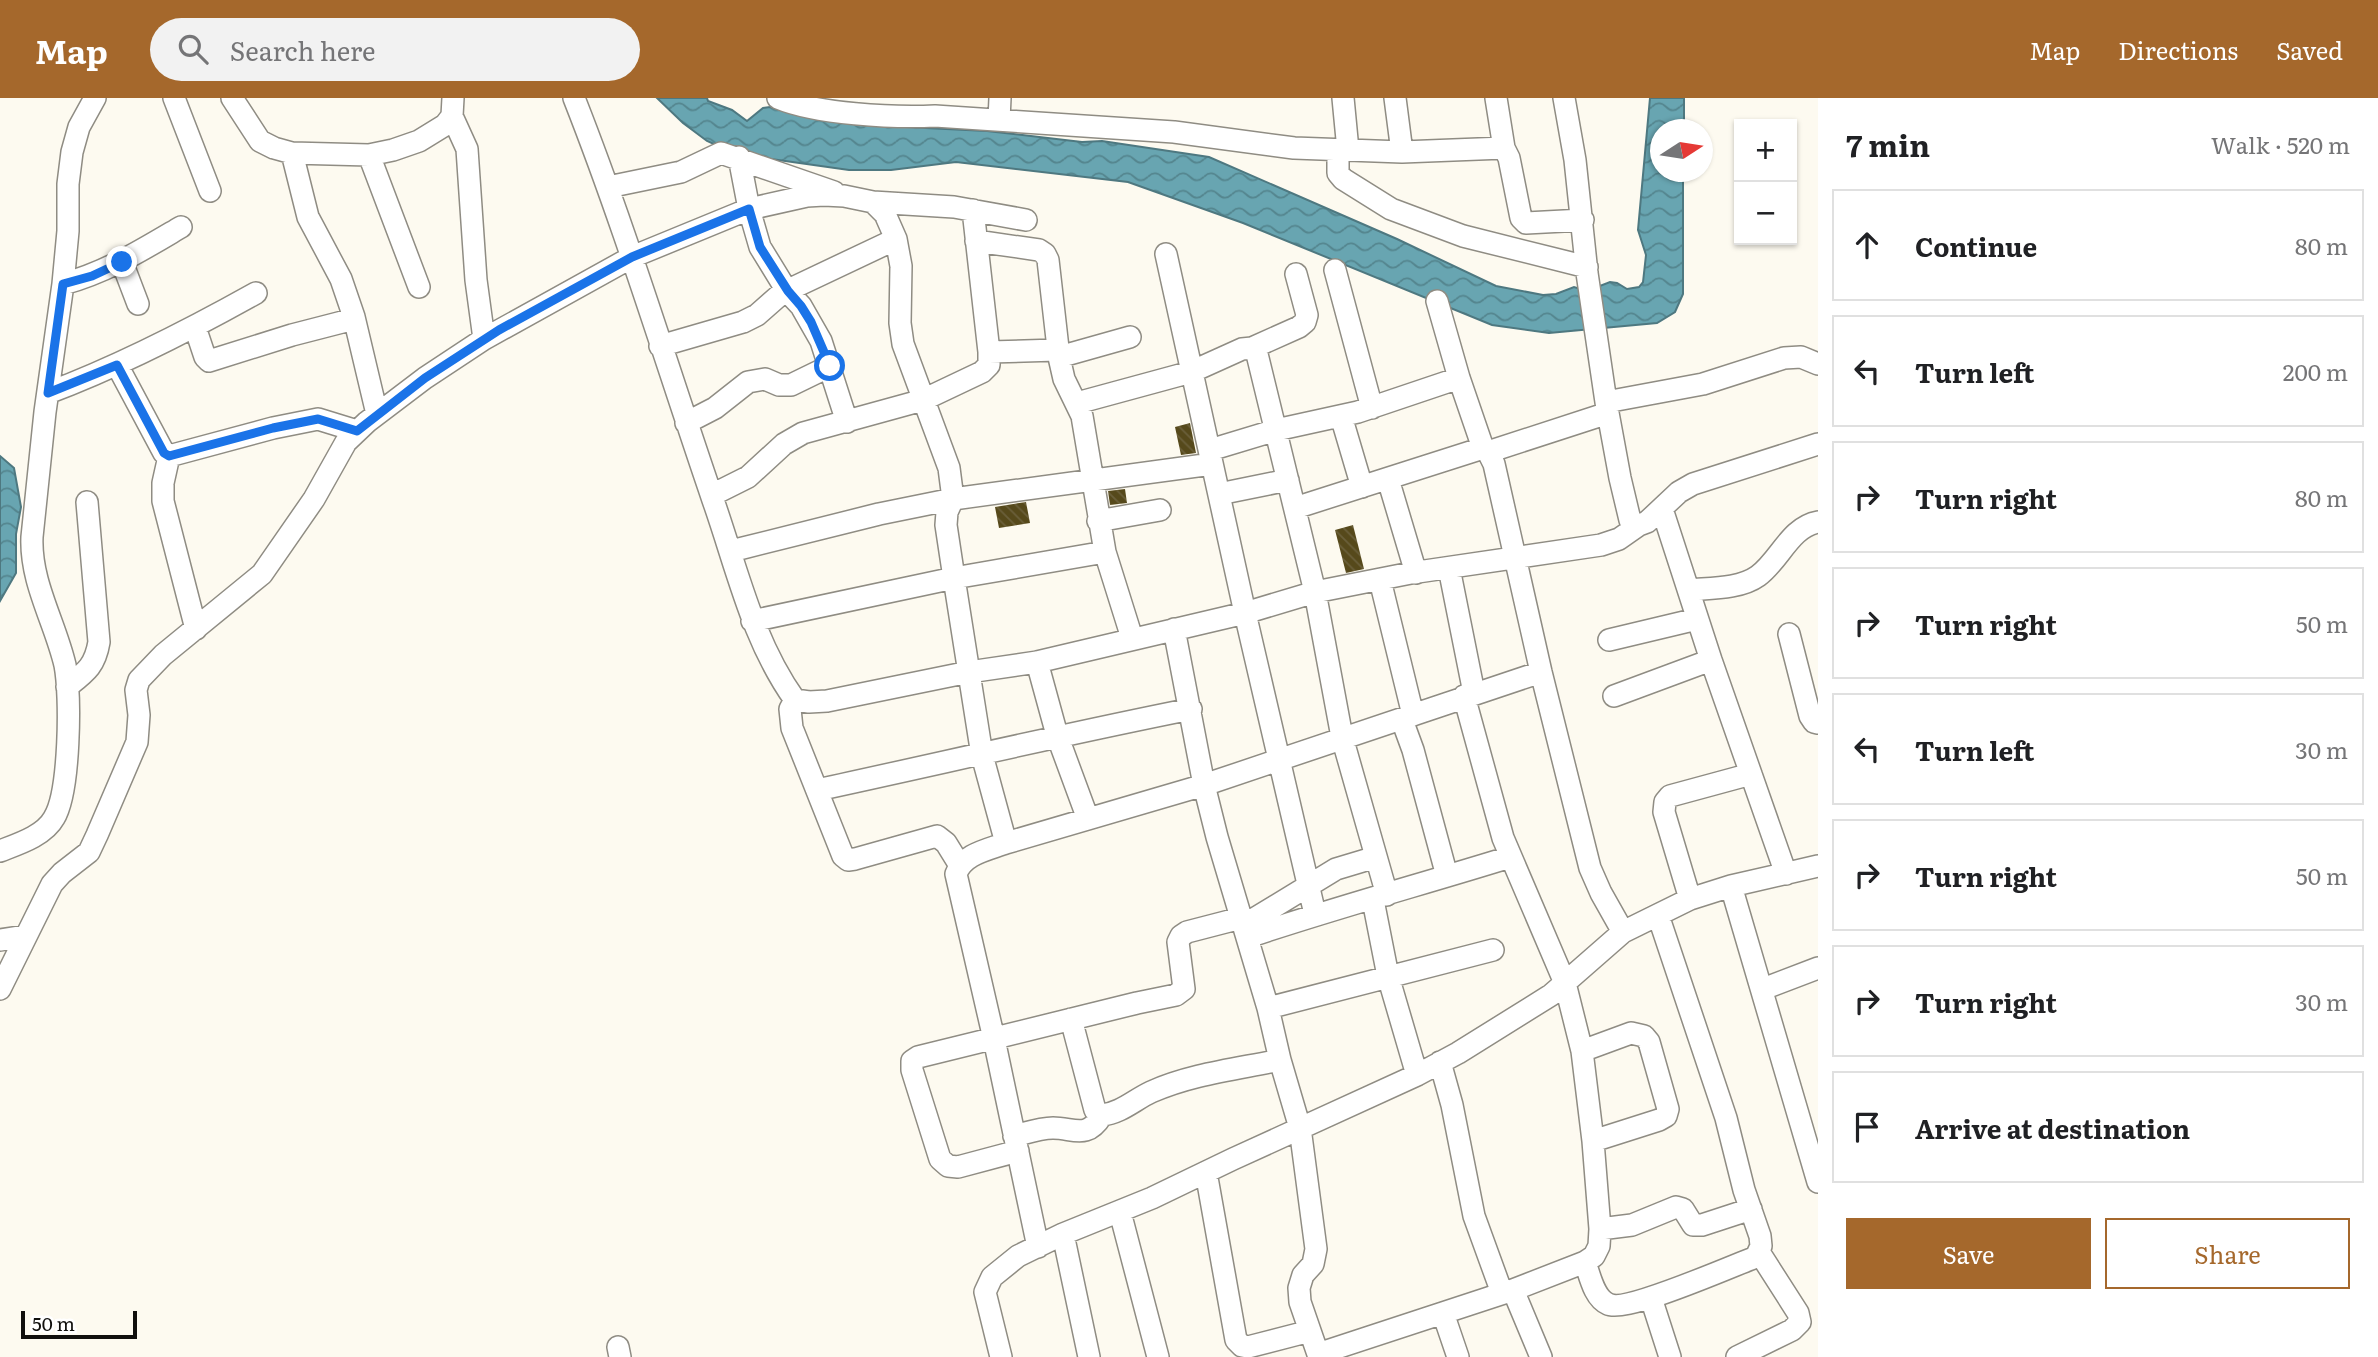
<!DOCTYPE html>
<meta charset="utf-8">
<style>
body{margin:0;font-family:Literata,serif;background:#f2f2f2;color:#202124}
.controls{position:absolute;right:21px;top:21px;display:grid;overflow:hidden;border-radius:0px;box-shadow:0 2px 5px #0004}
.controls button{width:63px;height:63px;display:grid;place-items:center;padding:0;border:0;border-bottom:2px solid #e0e0e0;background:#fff;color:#202124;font:35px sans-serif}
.compass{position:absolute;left:1650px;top:21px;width:63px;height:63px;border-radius:50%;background:#fff;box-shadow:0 2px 5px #0004;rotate:78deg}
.scale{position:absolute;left:21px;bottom:18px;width:116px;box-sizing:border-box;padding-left:7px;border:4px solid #11100d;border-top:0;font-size:19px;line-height:24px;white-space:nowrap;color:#11100d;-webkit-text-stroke:5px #fff;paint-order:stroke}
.stop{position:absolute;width:21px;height:21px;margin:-16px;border:5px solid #1a73e8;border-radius:50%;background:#fff}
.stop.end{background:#1a73e8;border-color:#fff;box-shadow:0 2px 7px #0008}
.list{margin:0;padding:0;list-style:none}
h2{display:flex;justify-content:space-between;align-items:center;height:91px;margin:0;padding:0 28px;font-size:30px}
h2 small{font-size:23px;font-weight:400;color:#757577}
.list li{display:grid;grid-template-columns:46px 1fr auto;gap:21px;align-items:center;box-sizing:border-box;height:112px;margin:0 14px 14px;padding:0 14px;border:2px solid #e0e0e0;border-radius:0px}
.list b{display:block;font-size:26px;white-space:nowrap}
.list em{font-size:23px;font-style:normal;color:#757577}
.actions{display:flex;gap:14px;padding:21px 28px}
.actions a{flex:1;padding:16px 0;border:2px solid #a5682c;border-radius:0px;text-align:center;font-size:24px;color:#a5682c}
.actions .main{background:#a5682c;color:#fff}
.icon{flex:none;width:38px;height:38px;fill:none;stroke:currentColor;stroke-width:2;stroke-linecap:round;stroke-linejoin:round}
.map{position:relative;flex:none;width:1818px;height:1259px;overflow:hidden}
header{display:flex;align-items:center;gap:42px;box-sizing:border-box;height:98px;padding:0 35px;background:#a5682c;color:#fff}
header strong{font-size:33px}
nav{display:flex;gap:38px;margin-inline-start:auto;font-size:24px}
.search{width:490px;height:63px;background:#f2f2f2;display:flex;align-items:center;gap:18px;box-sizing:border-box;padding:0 24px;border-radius:38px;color:#757577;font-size:26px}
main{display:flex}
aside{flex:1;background:#fff}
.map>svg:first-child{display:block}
.water{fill:url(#water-waves);stroke:#4e7880;stroke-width:2}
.building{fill:url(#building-back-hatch)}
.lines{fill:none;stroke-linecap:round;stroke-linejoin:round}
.minor-casing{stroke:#8f8c83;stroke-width:24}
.minor{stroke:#fff;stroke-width:21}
.route{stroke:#1a73e8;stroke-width:9}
</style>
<header>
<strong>Map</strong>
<div class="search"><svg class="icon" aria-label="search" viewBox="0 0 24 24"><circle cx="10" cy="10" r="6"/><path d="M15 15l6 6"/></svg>Search here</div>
<nav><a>Map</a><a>Directions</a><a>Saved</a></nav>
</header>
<main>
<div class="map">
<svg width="1818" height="1259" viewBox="0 0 1818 1259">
<defs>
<pattern id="water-waves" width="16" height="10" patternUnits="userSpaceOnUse" patternTransform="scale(1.75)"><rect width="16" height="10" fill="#68a5b1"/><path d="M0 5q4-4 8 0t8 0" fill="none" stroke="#54858e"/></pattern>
<pattern id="building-back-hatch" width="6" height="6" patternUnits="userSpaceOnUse" patternTransform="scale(1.75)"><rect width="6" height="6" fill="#56491b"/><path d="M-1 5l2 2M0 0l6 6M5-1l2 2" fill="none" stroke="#6a5f3a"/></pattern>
</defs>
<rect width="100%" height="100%" fill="#fdfaf0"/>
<!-- water -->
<path class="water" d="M657 0H707L708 3 732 12 747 23 763 10 770 9 812 18 905 29 987 33 1082 44 1102 43 1209 59 1397 141 1496 188 1543 197 1556 196 1574 189 1587 193 1610 184 1617 185 1627 191 1639 189 1643 184 1646 157 1638 132 1650 0H1684V31L1660 32V74H1683V196L1675 214 1657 225 1549 235 1492 227 1243 125 1128 84 956 64 891 72H849L764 60 725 51 707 43 683 25Z
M0 358 14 370 21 409 16 436V475L0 503Z"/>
<!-- building -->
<path class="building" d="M1190 325 1196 355 1181 357 1175 329Z
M1125 391 1127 405 1110 407 1108 393Z
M1026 404 1030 425 999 430 995 409Z
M1353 427 1364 471 1346 475 1335 432Z"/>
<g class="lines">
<defs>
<path id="minor" d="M174 0 210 93
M232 0 260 43 274 50 292 55 369 57 393 52 419 43 445 27 452 18 453 0
M574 0C626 132 667 268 713 402 737 470 752 542 795 602L809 604 827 603 969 574 1037 564 1245 515 1315 494 1411 475 1601 447 1619 441 1639 427 1647 424 1679 394 1693 386 1818 346
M778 0C816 16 893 20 935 18L1174 34 1294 50 1402 54 1504 50 1509 60 1521 120 1526 125 1583 122
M1343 0 1348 52
M1395 0 1402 54
M1496 0 1504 50
M1564 0 1575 62 1587 175 1606 304 1620 380 1630 422 1633 426 1639 427
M452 18 467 51 476 182 484 241
M999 22 1000 0
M1338 52V75L1343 81 1391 111 1463 138 1587 169
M292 55 308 119 341 181 354 219 377 316
M369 57 419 189
M739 59 749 111 760 149 787 193 801 208 821 243 847 324
M608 89 681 74 721 55 834 94
M873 104 954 109 1026 122
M976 143 1039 152 1045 156 1048 162 1059 259 1064 281 1082 318 1105 454 1132 540
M1166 156 1245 515 1315 816
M122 164 138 206
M1335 172 1372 310
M63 186C107 174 142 152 181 129
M1437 203 1459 280 1483 350
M195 229 205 259 209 263 292 237 354 221
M660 248 743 224 757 217 782 195 896 141
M1252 250 1299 229 1305 224 1307 217 1296 176
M989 254 1057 252
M1059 259 1130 239
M117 267 164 355 169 358 273 330 318 321 357 333
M48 295C120 268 188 233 256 195
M1606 304 1703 286 1784 260 1801 259 1818 266
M1077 305 1191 274 1242 251 1252 250 1257 256 1315 494 1342 639 1387 797
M1341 318 1362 389
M686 325 715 310 748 284 765 281 779 287H791L830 268
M1210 352 1276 332 1358 314 1459 280
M1488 354 1608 315
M169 358 163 385V403L196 531
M1388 381 1416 475
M1219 396 1288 382
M712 397 748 379 784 346 803 335 923 302 982 274 989 267V254L973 112
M1295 410 1483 350 1488 354 1494 366 1541 574 1590 770 1601 795 1623 834
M1662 411 1711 562 1786 776
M1098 423 1160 412
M731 453 879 416 953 401 1212 366
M1449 470 1474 595
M1380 482 1413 617
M1689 492C1710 490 1740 491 1758 478 1780 462 1790 429 1818 424
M752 523 954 480 1105 454
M1174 531 1204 687 1217 739 1268 910 1280 962 1300 1030 1316 1151 1313 1166 1303 1177 1299 1190 1300 1204 1319 1259
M1789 536 1810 618 1814 624 1818 625
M1609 542 1697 521
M1037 564 1057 637 1088 721
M67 589C86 574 95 568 99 544L87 404
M1464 598 1503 740 1565 885 1582 953 1593 1043 1600 1131 1599 1148 1594 1158 1585 1164 1513 1192 1541 1259
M1614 598 1711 562
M795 602 790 611 792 630 843 758 848 762 855 761 937 738 946 745 959 766
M1402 622 1413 652 1447 778
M817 692C942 665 1065 636 1191 611
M1006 745 1204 687 1541 574
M0 753C18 746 44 738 54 720 70 694 71 598 65 567 55 524 30 484 32 439L45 314 63 186 68 133V86L72 54 79 29 95 0
M1731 788 1818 1084
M1690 801 1664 714 1665 704 1670 698 1751 676
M1373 802 1388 878 1417 977
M1244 827 1336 771 1376 759
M1248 839C1334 810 1423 786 1510 759
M0 842 26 838
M0 891 52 786 62 775 89 754 97 737 137 644 139 617 136 592 139 582 163 557 262 476 314 401 346 344 367 324 425 280 484 241 632 159 749 111 807 98 824 97 844 98 873 104 885 116 896 141 901 168 900 225 903 246 949 370 953 401 947 414 946 427 954 480 982 657 1006 745C987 752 963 756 956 776L994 941 1038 1149
M1763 891 1818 870
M1268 910 1493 852
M1071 921 1095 1012 1102 1017C1121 1015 1134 1002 1151 994 1191 976 1237 971 1280 962
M1582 953 1631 935 1644 938 1649 944 1668 1011 1666 1018 1659 1022 1593 1043
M1440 964 1452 1007 1474 1118 1502 1195
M1014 1038C1026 1035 1040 1030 1053 1030 1074 1030 1087 1042 1102 1017
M1018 1053 958 1069 948 1068 940 1061 912 972V963L918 959 1137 905 1176 897 1184 891 1178 844 1181 838 1187 834 1241 820
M1206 1074 1236 1242 1242 1248 1248 1249 1310 1233
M1120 1114 1158 1259
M1600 1131 1632 1127 1676 1109 1683 1111 1693 1127H1702L1751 1111
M1063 1136 1089 1259
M1585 1164C1590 1178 1594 1200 1608 1206 1626 1215 1732 1168 1756 1159L1761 1148 1760 1138 1744 1092 1726 1020 1658 817
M1651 1200 1670 1259
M1443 1215 1458 1259
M618 1249 620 1259
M1318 1256 1513 1192
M1001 1259 985 1194 992 1179 1018 1158 1063 1136 1152 1100 1233 1061 1417 977 1458 955 1551 897 1623 834 1690 801 1731 788 1818 768
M1737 1259 1792 1232 1800 1224 1798 1215 1759 1154"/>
</defs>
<!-- minor casing -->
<use href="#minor" class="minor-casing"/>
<!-- minor -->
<use href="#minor" class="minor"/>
</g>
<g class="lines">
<!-- route -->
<path class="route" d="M122 164 92 178 63 186 48 295 117 267 164 355 169 358 273 330 318 321 357 333 425 280 499 232 632 159 749 111 760 149 788 193 801 208 811 224 830 268"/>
</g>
</svg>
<div class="controls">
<button>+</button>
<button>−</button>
</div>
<svg class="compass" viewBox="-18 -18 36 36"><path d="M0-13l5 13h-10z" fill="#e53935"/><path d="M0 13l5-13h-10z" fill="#757577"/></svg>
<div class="scale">50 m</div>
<div class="stop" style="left:830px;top:268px"></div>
<div class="stop end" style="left:122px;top:164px"></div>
</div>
<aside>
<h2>7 min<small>Walk · 520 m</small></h2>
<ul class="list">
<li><svg class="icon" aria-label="ahead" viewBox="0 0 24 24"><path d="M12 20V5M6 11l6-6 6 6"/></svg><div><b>Continue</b></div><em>80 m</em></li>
<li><svg class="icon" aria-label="left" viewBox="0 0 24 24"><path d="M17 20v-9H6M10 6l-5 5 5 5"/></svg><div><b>Turn left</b></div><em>200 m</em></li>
<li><svg class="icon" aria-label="right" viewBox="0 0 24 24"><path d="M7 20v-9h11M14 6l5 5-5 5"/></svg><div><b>Turn right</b></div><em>80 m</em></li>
<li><svg class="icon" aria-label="right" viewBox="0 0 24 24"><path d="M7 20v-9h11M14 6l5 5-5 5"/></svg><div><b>Turn right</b></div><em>50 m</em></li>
<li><svg class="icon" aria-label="left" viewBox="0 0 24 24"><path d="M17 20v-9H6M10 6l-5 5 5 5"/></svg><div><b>Turn left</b></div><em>30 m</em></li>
<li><svg class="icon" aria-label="right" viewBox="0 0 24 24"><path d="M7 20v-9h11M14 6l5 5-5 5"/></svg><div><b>Turn right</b></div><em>50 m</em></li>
<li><svg class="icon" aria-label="right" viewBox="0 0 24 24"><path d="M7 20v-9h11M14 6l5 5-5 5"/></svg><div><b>Turn right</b></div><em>30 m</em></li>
<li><svg class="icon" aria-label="arrive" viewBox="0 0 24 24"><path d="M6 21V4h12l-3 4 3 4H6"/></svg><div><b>Arrive at destination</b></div></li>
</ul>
<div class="actions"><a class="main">Save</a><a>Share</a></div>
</aside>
</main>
